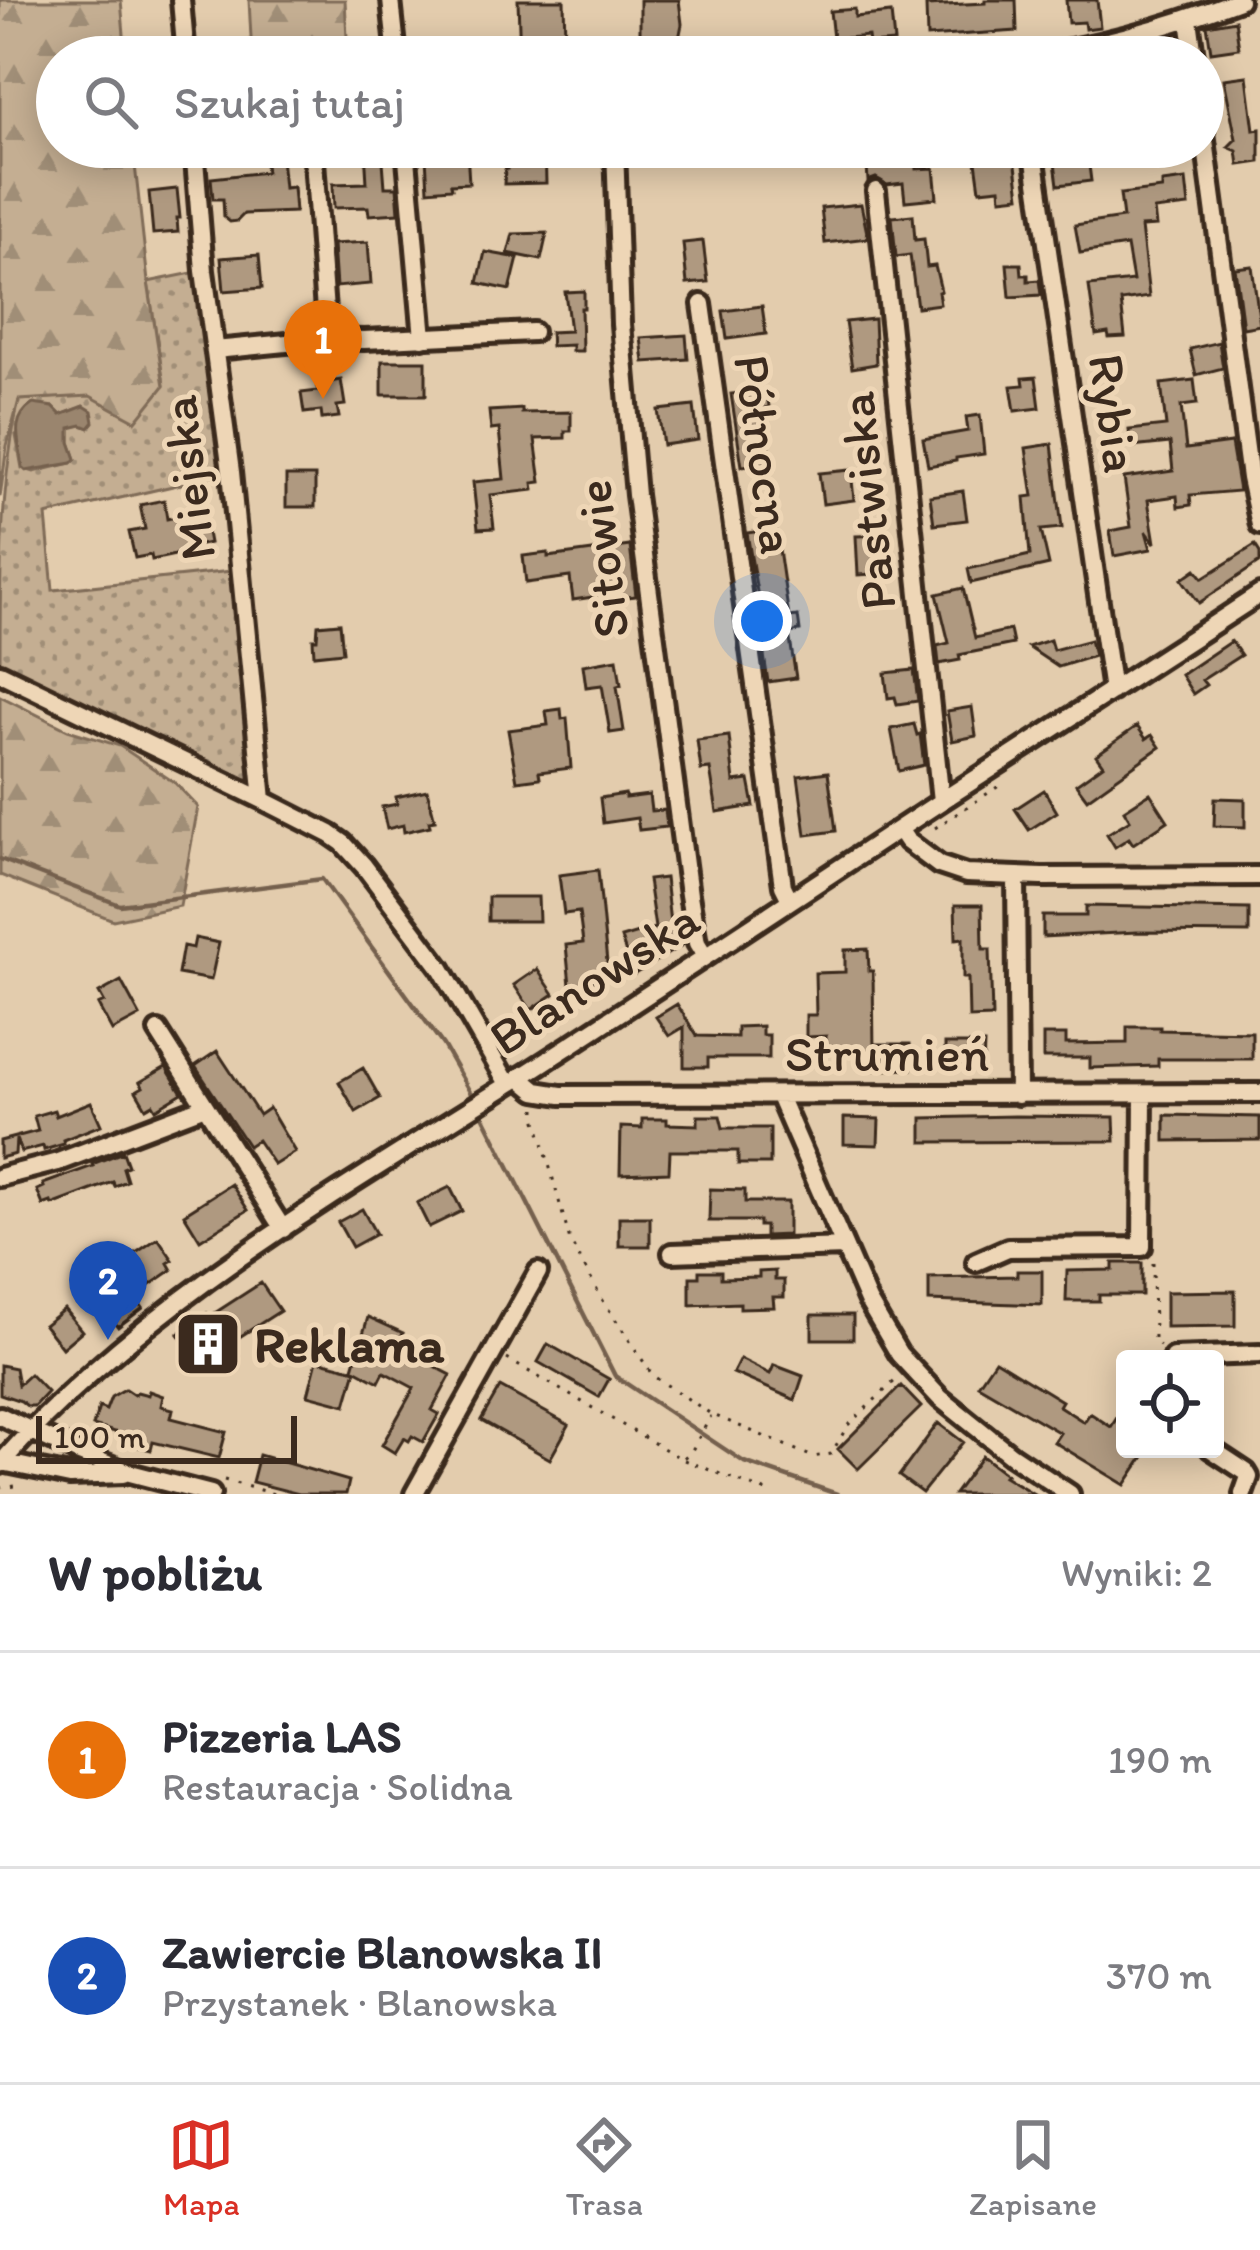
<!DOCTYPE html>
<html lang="pl">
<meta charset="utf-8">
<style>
body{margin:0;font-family:Itim,sans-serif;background:#f2f2f3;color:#2b2b33}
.controls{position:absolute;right:36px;bottom:36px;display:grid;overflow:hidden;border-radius:12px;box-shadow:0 6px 30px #0003}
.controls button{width:108px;height:108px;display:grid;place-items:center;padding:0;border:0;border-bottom:3px solid #e1e1e2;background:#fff;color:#2b2b33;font:60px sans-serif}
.scale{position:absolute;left:36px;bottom:30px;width:261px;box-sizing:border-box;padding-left:12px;border:6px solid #3b2a1e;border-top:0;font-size:33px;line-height:42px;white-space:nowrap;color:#3b2a1e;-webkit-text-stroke:9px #eed6b6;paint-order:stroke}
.you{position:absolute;left:762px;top:621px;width:42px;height:42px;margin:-30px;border:9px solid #fff;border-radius:50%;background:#1a73e8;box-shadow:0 0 0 18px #1a73e833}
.badge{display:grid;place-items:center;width:78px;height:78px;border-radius:50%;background:#d93025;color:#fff;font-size:39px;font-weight:700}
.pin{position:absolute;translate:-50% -99px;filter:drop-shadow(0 3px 6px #0008)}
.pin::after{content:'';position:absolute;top:63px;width:42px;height:36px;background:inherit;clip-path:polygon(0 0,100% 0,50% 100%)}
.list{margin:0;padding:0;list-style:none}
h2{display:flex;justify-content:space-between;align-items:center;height:156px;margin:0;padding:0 48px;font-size:51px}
h2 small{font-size:39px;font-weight:400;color:#7c7c81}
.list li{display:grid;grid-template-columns:78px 1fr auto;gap:36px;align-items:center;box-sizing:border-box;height:216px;padding:0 48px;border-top:3px solid #e1e1e2}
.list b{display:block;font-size:45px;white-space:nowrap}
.list p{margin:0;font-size:39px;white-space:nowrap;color:#7c7c81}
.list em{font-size:39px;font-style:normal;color:#7c7c81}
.icon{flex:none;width:66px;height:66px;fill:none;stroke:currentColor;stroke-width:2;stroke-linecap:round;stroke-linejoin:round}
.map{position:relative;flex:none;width:1260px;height:1494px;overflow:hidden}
.search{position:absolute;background:#fff;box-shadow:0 6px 30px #0003;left:36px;right:36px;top:36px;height:132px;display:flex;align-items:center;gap:30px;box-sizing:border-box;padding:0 42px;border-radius:66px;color:#7c7c81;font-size:45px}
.sheet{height:588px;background:#fff}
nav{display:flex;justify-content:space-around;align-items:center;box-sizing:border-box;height:168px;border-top:3px solid #e1e1e2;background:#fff;font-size:33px;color:#7c7c81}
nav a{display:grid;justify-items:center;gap:6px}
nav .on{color:#d93025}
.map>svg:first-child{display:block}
.grass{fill:url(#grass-dots);stroke:#806c58;stroke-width:3;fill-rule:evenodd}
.forest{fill:url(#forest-firs);stroke:#806c58;stroke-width:3}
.water{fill:#9a856e;stroke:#74614e;stroke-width:3}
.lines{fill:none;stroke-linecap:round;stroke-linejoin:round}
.stream{stroke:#74614e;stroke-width:4.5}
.building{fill:#af9980;stroke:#3b2a1e;stroke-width:3}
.minor-casing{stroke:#3b2a1e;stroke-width:26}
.path{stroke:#3b2a1e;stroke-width:3;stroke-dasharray:3 9;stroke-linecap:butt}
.minor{stroke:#eed6b6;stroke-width:16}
.labels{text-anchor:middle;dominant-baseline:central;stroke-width:10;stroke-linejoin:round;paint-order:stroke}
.street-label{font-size:51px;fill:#3b2a1e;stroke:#eed6b6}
.poi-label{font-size:51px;font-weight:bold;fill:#3b2a1e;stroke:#eed6b6;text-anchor:start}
</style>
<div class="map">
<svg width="1260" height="1494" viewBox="0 0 1260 1494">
<defs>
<pattern id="grass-dots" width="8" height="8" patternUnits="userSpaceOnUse" patternTransform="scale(3)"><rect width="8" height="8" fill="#c4ae92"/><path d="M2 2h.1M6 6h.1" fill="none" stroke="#a08e77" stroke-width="1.8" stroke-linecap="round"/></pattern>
<pattern id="forest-firs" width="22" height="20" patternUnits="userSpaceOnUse" patternTransform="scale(3)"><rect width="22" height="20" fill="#c4ae92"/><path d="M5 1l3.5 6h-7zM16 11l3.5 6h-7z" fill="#a08e77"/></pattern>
</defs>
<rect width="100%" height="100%" fill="#e3ccad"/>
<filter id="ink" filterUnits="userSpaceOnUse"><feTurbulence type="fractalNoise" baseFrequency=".00833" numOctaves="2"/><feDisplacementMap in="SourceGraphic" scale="24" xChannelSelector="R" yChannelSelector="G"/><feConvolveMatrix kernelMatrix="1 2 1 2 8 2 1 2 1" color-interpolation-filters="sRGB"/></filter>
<g filter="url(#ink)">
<!-- grass -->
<path class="grass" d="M197 272 225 474 46 515 53 590 232 571 252 776 242 781 0 664C0 574 0 487 19 400L90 395 164 385 148 282ZM53 407 61 415 77 409 82 425 70 427V442L76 459 72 463 34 472 22 468 16 435Z"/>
<!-- forest -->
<path class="forest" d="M0 0H121L126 57H57V147H133L148 282 164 386 136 421 90 396 19 400 7 446 0 497Z
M249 0H345L348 57H252Z
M0 696 68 730 120 746 175 783 198 807 180 906 113 920 0 875Z"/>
<!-- water -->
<path class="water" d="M33 404 53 407 61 415 84 406 92 411 94 422 89 428 82 425 70 428V442L76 459 72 463 26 471 23 468C20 443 8 420 33 404Z"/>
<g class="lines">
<!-- stream -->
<path class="stream" d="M0 859 120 905 322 879 443 1045 474 1099
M480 1109 615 1376 744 1462 837 1494"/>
</g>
<!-- building -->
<path class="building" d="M518 0H564L565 41H557V57H520Z
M640 0H679L682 24 678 44 665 56 650 55 640 45Z
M985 0H1016L1017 31 927 37 926 6 985 3Z
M1066 0H1097L1100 27 1085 29 1084 22 1068 23Z
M855 9V17L891 13 894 42 869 44 868 36 833 39 830 11Z
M1235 20 1239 48 1211 52 1207 25Z
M1247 76 1254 130 1260 129V162L1239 165 1237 151 1228 147 1236 139 1224 79Z
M506 147H545L546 183 504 184 505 169H507Z
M893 147H916L917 169 934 168 937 198 905 201 903 183 887 185 876 178 868 181 867 166 894 163Z
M974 147H994L996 159 1015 157 1020 196 1001 198 1000 188 980 190Z
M280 148 284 188 293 187 295 212 244 214 237 221 230 222 224 217 223 199H213L211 178 266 172 263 150Z
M382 148 385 187H397L399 213 369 215 368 207 334 208 333 184 367 183 365 149Z
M467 150 469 183 451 184 452 188 428 190 426 157Z
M1087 150 1091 181 1058 185 1054 155Z
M1186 180 1189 206 1154 210 1156 226 1141 227 1149 297 1121 301 1125 337 1109 338 1108 333 1096 335 1089 286 1133 281 1127 246 1080 253 1075 225 1123 218 1120 194 1162 189V183Z
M177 189 180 218H177L178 232 153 234 149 192Z
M861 204 868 238 825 243 821 208Z
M913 215 915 240 924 239 927 267 935 266 941 291 938 292 940 304 917 307 910 255 896 257 892 217Z
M547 233 541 260 508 253 513 234Z
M703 241 708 282 687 284 683 243Z
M368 242 371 284 336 287 333 244Z
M485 252 518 258 510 290 478 283Z
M259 255 262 288 224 291 221 258Z
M1007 264H1021L1022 275H1028V281L1039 280 1041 295 1010 297Z
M1252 266 1260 325 1243 328 1235 268Z
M584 291V308H581L582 351H572V345L551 346 550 332 570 331 565 292Z
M762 306 766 334 727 339 723 311Z
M874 319 876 364 852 368 845 322Z
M686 335 688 359 644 362 641 338Z
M1219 342 1223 368 1196 375 1190 349Z
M382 361H426V395H382Z
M1036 377 1040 408 1015 411 1011 386 1024 385 1023 378Z
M341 380 345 405 337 406 339 417 322 419 321 411 304 413 301 393 318 391 317 384Z
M1194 380 1197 404 1181 406 1186 449 1231 443 1239 491 1190 495 1191 505 1178 507 1177 496 1148 500 1155 543 1146 531 1151 549 1114 556 1110 531 1131 527 1124 478 1173 471 1170 443 1131 447 1129 430 1166 426 1161 384Z
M767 390 769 407 762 409 774 469 754 472 753 465 742 466 731 394Z
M694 406 698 440 663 445 658 410Z
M522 409V413L571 412V431H565V438L535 439 541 482 533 483 534 490 490 495 494 528 478 529 473 482 504 479 499 429 491 430 489 411Z
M980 415 984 454 956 458V461L928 466 923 439 968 431 966 417Z
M1052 444 1062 528 1041 530 1049 565 971 583 968 569 1030 555 1025 497 1033 496 1026 448Z
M851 470 854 500 823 504 819 473Z
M286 476H315V507H286Z
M963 491 967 520 934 524 930 496Z
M164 500 167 519 203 511 209 543 183 549 184 553 152 560 151 555 135 558 129 532 145 529 140 505Z
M776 529 789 617 798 616 800 631 789 633 796 678 768 682 759 621H762L747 533Z
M887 535 890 573 858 575 856 536Z
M1255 545 1260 553V562L1199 603 1182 579 1196 569 1203 578Z
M630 546 636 596 607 599 606 595 573 600 570 577 526 583 523 556 548 553V557Z
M963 588 975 638 1010 630 1013 644 959 655 960 660 939 664 937 646 949 643 937 594Z
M340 623 343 652 314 655 313 639H317L318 625Z
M1050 640 1053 650 1090 640 1094 656 1058 667 1028 647Z
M1231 641 1241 655 1202 680 1206 685 1193 694 1181 675Z
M617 659 621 685 617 686 624 731 610 733 602 685 586 687 583 665Z
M914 670 918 701 897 704 895 697 888 698 885 673Z
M972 707 976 736 952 741 947 711Z
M561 709 562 719 567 718 571 768 539 772 540 778 517 781 508 730 548 725 546 711Z
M914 724 917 735 920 734 924 765 899 771 891 729Z
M1137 726 1146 739 1152 735 1160 747 1087 799 1076 784 1103 765 1096 755Z
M729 736 734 782 749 780 754 806 717 812 710 769 701 770 697 740Z
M828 772 836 831 806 835 798 776Z
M427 790 435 820 429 821 430 826 404 832 403 825 387 829 382 807 397 804 396 797Z
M1044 790 1057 812 1029 830 1015 809Z
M1150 793 1168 821 1133 844 1129 838 1115 847 1107 834 1130 820 1124 810Z
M625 794V798L649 795 651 811 665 810 667 827 639 830 637 818 603 823 600 798Z
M1215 798 1245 799V827L1214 826Z
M598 870 608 973 592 975 593 993 571 995 566 945 583 943 579 912 564 914 559 875Z
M665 878 670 923 680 918 684 944 633 975 621 938 655 928 648 880Z
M488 897H538L539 921H488Z
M955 905H982L983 949H990L992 1017 969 1018 968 978H963V938L956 939Z
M1086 906 1249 909V933L1137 932 1043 937V916H1086Z
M195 938 219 943 211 980 178 974 183 946 193 948Z
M868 949 869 971H873L874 1053 826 1050V1036L806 1037V1015H816L815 973 845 972V950Z
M537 969 554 994 531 1010 514 985Z
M121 981 140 1016 112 1031 98 1005 104 1002 99 993Z
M677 1004 697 1036 737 1037V1027L762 1026V1035H769V1058H708V1067H684V1027L669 1036 656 1017Z
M1127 1027H1160V1030L1252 1032V1059H1158V1066L1090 1068V1058H1043V1035H1066V1044L1127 1043Z
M874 1044H910L911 1069 875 1070Z
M945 1044H984L983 1069 945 1068Z
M217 1051 259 1115 269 1108 295 1152 274 1165 257 1140 248 1146 195 1066Z
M166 1067 182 1093 156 1109 153 1104 146 1108 136 1091 143 1087 140 1082Z
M363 1068 380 1098 356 1112 339 1082Z
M91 1102 101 1125 63 1140 64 1144 44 1150 43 1146 21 1152 16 1139 15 1154 0 1158V1141L38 1131 34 1116 54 1110 56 1116Z
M1165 1115 1260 1117V1140L1165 1141Z
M698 1116H720L723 1128H770V1164H738V1151H670L669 1172 620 1174 621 1127 642 1128V1119H667V1124L698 1125Z
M1015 1116 1114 1117 1115 1141 922 1142V1118Z
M844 1118 879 1119 878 1145 844 1144Z
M123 1152 128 1166 123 1168 127 1181 115 1186 113 1182 52 1205 51 1202 43 1205 37 1190 44 1187 43 1184 93 1166 92 1164Z
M231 1184 248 1210 200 1240 184 1214Z
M450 1187 462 1211 429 1227 417 1203Z
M710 1189 745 1190V1202H788V1235L765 1236V1226H759V1221H709Z
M362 1209 376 1234 352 1247 338 1222Z
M619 1217H650V1246H619Z
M158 1238 173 1260 168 1263 172 1270 134 1296 143 1308 118 1327 103 1307 99 1310 88 1296 106 1282 116 1295 142 1275 130 1257Z
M1113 1263H1142V1295H1099V1301H1066L1067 1271 1113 1270Z
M699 1271H721V1278L759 1277V1272L775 1271V1280H784V1297H773L774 1307 740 1308V1303L690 1305V1277H699Z
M1017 1271H1042V1305L929 1301V1278L1017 1276Z
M261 1283 280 1311 230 1343 239 1356 224 1367 218 1358 212 1363 205 1355 198 1360 178 1334 207 1313 210 1316Z
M1235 1291V1326L1166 1327V1292Z
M64 1309 82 1331 62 1348 44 1325Z
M812 1315H853V1339H812Z
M368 1317 403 1333 397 1347 451 1375 432 1410 439 1414 423 1442 412 1436 409 1441 404 1438 395 1453 382 1445 414 1388 384 1372 379 1382 353 1368Z
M548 1344 609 1379 599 1397 538 1362Z
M740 1359 770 1374 774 1365 803 1376 795 1400 733 1373Z
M317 1360 356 1370 346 1405 308 1395Z
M995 1360 1062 1401 1059 1406 1084 1422 1090 1413 1111 1427 1125 1405V1449L1143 1458 1125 1485 1054 1442 1060 1433 978 1385Z
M0 1365 15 1368 18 1385 30 1374 47 1392 34 1406H27L21 1401 0 1394Z
M901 1386 921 1407 858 1469 838 1449Z
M500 1387 569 1425 550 1459 481 1420Z
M125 1389 134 1395 137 1392 148 1395 149 1391 163 1396 161 1406 173 1409 171 1418 226 1432 219 1458 153 1442 151 1450 135 1446 137 1438 93 1426 99 1407 106 1410 111 1397Z
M938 1423 963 1442 922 1493 899 1476Z
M259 1455 349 1481 346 1494H299L252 1482Z
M982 1456 1006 1474 1004 1476 1034 1494H954Z"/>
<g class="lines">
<defs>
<path id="minor" d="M181 0 186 57
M391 0 397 57
M1189 19 1194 57
M1021 57C1095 48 1168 27 1239 0
M1203 125 1250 478 1260 525
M194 147 204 271 231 472 263 800
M313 147 327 339
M406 147 423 338
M615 147 621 324 636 495 689 895 697 943 705 956
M1033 147 1112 691
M876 191 941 801
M702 304 783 886 790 900
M215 350 327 339 364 340 533 332
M0 673 263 800 330 834 343 843 364 866 441 968 508 1084
M899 829 907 841 939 865 966 874 1042 877 1260 876
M1016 877 1018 1095
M158 1031 283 1229
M519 1077 536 1091 561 1095 1260 1093
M779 1096 868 1301 899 1354 940 1398 1011 1455 1070 1494
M0 1177 58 1162 205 1106
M672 1253 844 1247
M976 1262 1008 1248 1142 1247 1143 1094
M1173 1357 1260 1354
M0 1416 77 1452 130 1473 211 1494
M1211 1449 1246 1472 1249 1477 1243 1494
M2 1462 70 1476 123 1474
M0 1464C149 1296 351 1186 538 1066 673 979 806 890 940 802 1047 732 1154 664 1260 594
M414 1494 538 1272"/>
</defs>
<!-- minor casing -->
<use href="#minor" class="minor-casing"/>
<!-- path -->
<path class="path" d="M935 828 1002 784
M536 1108V1117L570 1241 602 1299 653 1376 711 1414 813 1457 831 1454 848 1425 898 1378
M1153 1263 1154 1341 1160 1346
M507 1359 682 1459 691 1452 711 1416
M684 1460 772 1494
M224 1480 274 1494
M0 1488 23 1485"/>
<!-- minor -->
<use href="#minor" class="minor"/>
</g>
</g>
<!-- icons -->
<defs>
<symbol id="building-square" viewBox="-11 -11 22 22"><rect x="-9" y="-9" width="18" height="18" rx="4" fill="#3b2a1e" stroke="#eed6b6"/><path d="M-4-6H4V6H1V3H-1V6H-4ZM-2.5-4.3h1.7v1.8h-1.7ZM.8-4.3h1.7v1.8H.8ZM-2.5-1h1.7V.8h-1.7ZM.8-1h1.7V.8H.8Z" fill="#fff"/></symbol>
</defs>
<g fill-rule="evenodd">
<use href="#building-square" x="170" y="1306" width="76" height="76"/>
</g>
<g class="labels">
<!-- street labels -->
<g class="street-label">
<text transform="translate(1114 413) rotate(82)">Rybia</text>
<text transform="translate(765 454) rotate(82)">Północna</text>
<text transform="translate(188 478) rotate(-97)">Miejska</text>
<text transform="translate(867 501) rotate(-96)">Pastwiska</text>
<text transform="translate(602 559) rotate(-97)">Sitowie</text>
<text transform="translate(594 978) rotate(-33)">Blanowska</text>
<text x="887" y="1053">Strumień</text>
</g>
<!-- poi labels -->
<g class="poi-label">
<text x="254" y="1344">Reklama</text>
</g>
</g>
</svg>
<div class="controls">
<button><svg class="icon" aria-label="locate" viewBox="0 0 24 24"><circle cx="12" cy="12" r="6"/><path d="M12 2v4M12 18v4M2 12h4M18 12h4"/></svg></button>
</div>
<div class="scale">100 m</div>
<div class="you"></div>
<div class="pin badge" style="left:323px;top:399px;background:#e8710a">1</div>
<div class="pin badge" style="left:108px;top:1340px;background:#1a4fb4">2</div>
<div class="search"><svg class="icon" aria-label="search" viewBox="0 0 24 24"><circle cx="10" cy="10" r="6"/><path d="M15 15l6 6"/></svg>Szukaj tutaj</div>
</div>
<section class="sheet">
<h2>W pobliżu<small>Wyniki: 2</small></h2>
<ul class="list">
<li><span class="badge" style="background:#e8710a">1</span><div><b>Pizzeria LAS</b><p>Restauracja · Solidna</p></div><em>190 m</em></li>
<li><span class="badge" style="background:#1a4fb4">2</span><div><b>Zawiercie Blanowska II</b><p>Przystanek · Blanowska</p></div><em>370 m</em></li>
</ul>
</section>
<nav>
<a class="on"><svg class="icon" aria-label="map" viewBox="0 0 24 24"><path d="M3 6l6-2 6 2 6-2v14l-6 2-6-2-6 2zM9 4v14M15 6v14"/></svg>Mapa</a>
<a><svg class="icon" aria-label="directions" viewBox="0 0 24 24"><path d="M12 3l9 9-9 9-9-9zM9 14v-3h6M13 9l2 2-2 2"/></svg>Trasa</a>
<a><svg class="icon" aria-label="saved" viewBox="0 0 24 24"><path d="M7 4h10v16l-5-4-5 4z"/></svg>Zapisane</a>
</nav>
